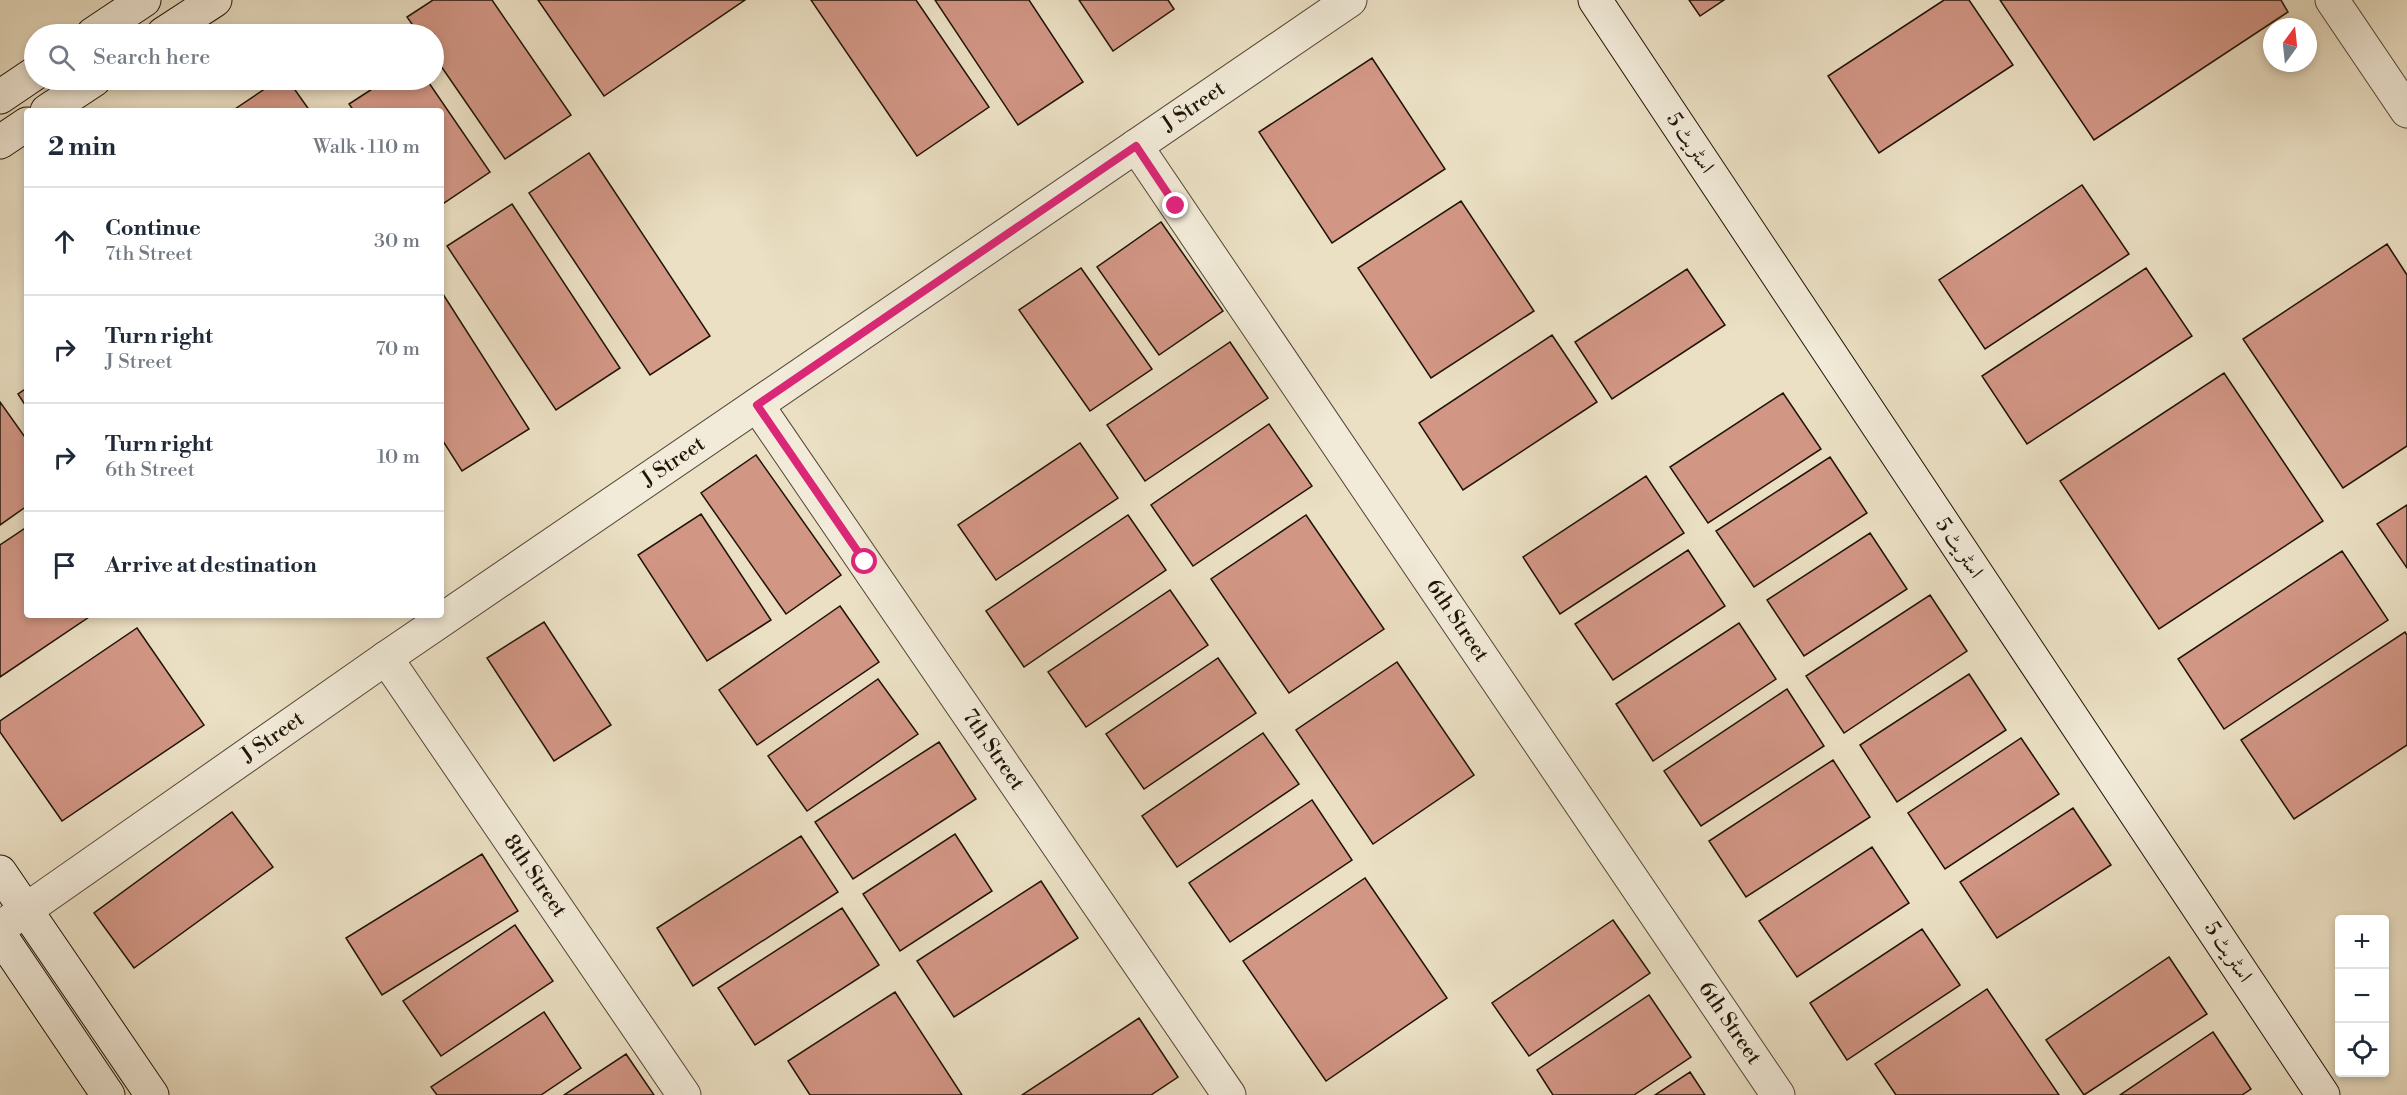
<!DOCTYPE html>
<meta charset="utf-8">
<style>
body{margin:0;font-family:"Libre Bodoni",Amiri,serif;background:#f6f6f7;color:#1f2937}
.controls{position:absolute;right:18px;bottom:18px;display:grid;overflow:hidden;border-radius:6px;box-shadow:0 3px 9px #0003}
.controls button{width:54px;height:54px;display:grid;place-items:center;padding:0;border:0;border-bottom:2px solid #e0e1e3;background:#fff;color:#1f2937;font:30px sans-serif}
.compass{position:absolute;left:2263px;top:18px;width:54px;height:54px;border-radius:50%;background:#fff;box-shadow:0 3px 9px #0003;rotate:15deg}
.stop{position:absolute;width:18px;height:18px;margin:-14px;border:4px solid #db2777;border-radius:50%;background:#fff}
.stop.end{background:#db2777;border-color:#fff;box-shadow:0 2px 6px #0008}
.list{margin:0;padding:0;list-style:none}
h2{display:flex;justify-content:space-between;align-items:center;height:78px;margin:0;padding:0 24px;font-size:26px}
h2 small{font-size:20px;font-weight:400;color:#747a83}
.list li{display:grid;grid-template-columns:39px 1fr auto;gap:18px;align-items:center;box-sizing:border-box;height:108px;padding:0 24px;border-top:2px solid #e0e1e3}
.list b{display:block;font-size:22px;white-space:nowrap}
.list p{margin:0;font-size:20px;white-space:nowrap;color:#747a83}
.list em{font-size:20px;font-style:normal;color:#747a83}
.icon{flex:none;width:33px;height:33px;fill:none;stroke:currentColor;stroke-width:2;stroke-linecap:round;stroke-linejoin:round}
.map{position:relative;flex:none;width:2407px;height:1095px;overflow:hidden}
.search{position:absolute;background:#fff;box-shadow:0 3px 9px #0003;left:24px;top:24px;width:420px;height:66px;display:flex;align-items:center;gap:15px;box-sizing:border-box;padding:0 21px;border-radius:33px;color:#747a83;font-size:22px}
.panel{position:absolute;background:#fff;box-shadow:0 3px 9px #0003;left:24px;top:108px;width:420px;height:510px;border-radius:6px}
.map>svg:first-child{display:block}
.building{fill:#d29685;stroke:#201307;stroke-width:1.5}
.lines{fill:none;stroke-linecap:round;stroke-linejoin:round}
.street-casing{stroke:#534636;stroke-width:35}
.secondary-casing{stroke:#201307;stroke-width:35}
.street{stroke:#f2ebd9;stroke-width:33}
.secondary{stroke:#f2ebd9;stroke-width:33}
.route{stroke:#db2777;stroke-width:8}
.labels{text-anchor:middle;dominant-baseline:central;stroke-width:6;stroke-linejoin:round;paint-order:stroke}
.street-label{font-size:21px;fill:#201307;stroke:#f2ebd9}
</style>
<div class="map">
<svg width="2407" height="1095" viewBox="0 0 2407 1095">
<rect width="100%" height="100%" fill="#ebe0c4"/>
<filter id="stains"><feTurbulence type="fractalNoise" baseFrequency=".00333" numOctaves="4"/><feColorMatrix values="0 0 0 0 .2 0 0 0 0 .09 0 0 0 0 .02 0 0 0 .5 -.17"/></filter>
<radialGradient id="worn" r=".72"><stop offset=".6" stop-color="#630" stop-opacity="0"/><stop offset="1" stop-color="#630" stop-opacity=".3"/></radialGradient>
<!-- building -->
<path class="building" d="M433 0H492L571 115 505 159 434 56V34H419L407 17Z
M538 0H745L604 96Z
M811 0H916L989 107 917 156Z
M935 0H1029L1083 82 1018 125Z
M1079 0H1168L1174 9 1113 51Z
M1689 0H1724L1700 16Z
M1944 0H1969L2013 65 1879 153 1828 76Z
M2000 0H2281L2288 12 2094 140Z
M1372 58 1445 169 1332 243 1259 132Z
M278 80H288L310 111H232Z
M386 80H427L490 172 441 205V111H354L349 104Z
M589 153 710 336 650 375 529 193Z
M2082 185 2129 254 1985 349 1939 280Z
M1461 201 1534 311 1431 378 1358 268Z
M512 204 620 368 556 410 447 246Z
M1161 222 1223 311 1159 355 1097 267Z
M2387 244 2407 275V446L2343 488 2243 339Z
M1081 268 1152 369 1090 411 1019 310Z
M2146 268 2192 336 2027 444 1982 376Z
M1687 269 1725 325 1612 399 1575 342Z
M441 291 529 429 462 471 441 438Z
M1552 335 1597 402 1463 490 1419 423Z
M1230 342 1268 398 1145 481 1107 425Z
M2224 373 2323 521 2159 629 2060 481Z
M27 388V408L18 394Z
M1783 393 1821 449 1708 523 1670 467Z
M0 402 27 440V506L0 525Z
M1269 424 1312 486 1193 566 1151 505Z
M1080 443 1118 498 996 580 958 525Z
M756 455 841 575 786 614 701 493Z
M1830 457 1867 513 1754 587 1716 531Z
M1646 476 1684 533 1560 614 1523 557Z
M2407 505V568L2377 524Z
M701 514 771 620 707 661 638 555Z
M1128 515 1166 570 1024 667 986 611Z
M1306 515 1384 629 1289 693 1211 579Z
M27 527V615H92L0 677V545Z
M1870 533 1907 589 1804 656 1767 600Z
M1688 550 1725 606 1613 680 1575 624Z
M2342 551 2388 620 2224 729 2178 659Z
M1170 590 1208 645 1086 727 1048 672Z
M1930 595 1967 651 1844 733 1806 676Z
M840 606 879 662 757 745 719 690Z
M544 622 611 725 554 761 487 658Z
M1739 623 1776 679 1653 761 1616 704Z
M137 628 204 725 62 821 0 732V721Z
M2405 632 2407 635V745L2294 819 2241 740Z
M1218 658 1256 713 1144 789 1106 734Z
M1397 662 1474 775 1373 844 1296 730Z
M1969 674 2006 730 1897 802 1860 745Z
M878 679 918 734 807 811 768 756Z
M1787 689 1824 746 1701 826 1664 771Z
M1263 733 1299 784 1177 867 1142 816Z
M2021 738 2059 794 1945 869 1908 813Z
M939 742 976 799 853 879 815 822Z
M1833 760 1870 817 1746 897 1709 841Z
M1312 800 1352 860 1230 942 1189 883Z
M2073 808 2111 865 1997 938 1960 882Z
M232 812 273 867 134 968 94 913Z
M955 834 992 891 900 951 863 894Z
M801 836 838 892 693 986 657 928Z
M1872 847 1909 903 1797 977 1759 921Z
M482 854 518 911 382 995 346 938Z
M1365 878 1447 998 1326 1081 1243 961Z
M1041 881 1078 938 954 1017 917 961Z
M842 908 879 965 755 1045 718 988Z
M1613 920 1650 973 1529 1056 1492 1003Z
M515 925 553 981 441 1056 403 1001Z
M1922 929 1960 985 1847 1060 1810 1003Z
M2169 957 2207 1014 2084 1095 2046 1040Z
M1987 989 2059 1095H1896L1875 1064Z
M895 992 962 1095H810L788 1061Z
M1649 995 1691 1057 1634 1095H1553L1537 1070Z
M544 1012 581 1068 541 1095H437L431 1087Z
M1139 1018 1178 1077 1151 1095H1022Z
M2213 1032 2251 1089 2242 1095H2120Z
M626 1054 654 1095H564Z
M1690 1072 1705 1095H1655Z"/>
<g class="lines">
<defs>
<g id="street">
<path d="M2332 0 2407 111"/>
<path id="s1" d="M1136 146 1778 1095"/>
<path id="s2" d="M757 405 1229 1095"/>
<path id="s3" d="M386 658 684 1095"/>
<path id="s4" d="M0 928 386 658 1350 0"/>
</g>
<path id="secondary" d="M1595 0 2323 1095
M93 34 144 0
M163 34 215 0
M0 97 34 74
M47 111 94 80
M0 142 27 124
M0 872 152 1095
M0 935 108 1095"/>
</defs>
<!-- street casing -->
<use href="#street" class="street-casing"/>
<!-- secondary casing -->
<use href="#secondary" class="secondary-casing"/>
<!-- street -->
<use href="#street" class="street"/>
<!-- secondary -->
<use href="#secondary" class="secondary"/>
</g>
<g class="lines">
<!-- route -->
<path class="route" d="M865 562 757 405 1136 146 1176 206"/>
</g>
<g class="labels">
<!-- street labels -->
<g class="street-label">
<text stroke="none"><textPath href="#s4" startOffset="1449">J Street</textPath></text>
<text transform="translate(1690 143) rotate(56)">اسٹریٹ 5</text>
<text stroke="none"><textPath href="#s4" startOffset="819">J Street</textPath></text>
<text transform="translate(1959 548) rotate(56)">اسٹریٹ 5</text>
<text stroke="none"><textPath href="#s1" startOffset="573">6th Street</textPath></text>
<text stroke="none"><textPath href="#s4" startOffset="333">J Street</textPath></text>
<text stroke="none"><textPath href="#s2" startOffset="418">7th Street</textPath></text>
<text stroke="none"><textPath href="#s3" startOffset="264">8th Street</textPath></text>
<text transform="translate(2228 952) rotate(56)">اسٹریٹ 5</text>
<text stroke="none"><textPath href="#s1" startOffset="1059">6th Street</textPath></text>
</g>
</g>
<rect width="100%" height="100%" filter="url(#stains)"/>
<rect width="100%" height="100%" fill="url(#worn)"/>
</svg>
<div class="controls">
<button>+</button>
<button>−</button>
<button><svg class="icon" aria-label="locate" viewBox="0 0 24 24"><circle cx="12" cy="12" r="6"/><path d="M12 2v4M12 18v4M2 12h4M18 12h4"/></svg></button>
</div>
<svg class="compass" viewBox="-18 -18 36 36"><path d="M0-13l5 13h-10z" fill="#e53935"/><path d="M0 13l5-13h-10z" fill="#747a83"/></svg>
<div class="stop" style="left:865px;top:562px"></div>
<div class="stop end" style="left:1176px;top:206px"></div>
<div class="search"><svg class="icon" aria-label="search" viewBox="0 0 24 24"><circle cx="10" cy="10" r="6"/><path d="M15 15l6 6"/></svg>Search here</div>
<section class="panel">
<h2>2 min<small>Walk · 110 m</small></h2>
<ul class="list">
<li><svg class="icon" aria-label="ahead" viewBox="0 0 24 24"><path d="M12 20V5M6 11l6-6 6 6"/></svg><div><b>Continue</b><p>7th Street</p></div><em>30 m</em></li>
<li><svg class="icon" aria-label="right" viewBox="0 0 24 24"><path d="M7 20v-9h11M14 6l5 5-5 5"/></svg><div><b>Turn right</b><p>J Street</p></div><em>70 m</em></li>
<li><svg class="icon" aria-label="right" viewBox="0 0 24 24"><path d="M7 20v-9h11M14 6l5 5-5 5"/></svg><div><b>Turn right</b><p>6th Street</p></div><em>10 m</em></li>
<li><svg class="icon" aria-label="arrive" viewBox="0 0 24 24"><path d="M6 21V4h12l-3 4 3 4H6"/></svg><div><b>Arrive at destination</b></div></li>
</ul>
</section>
</div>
